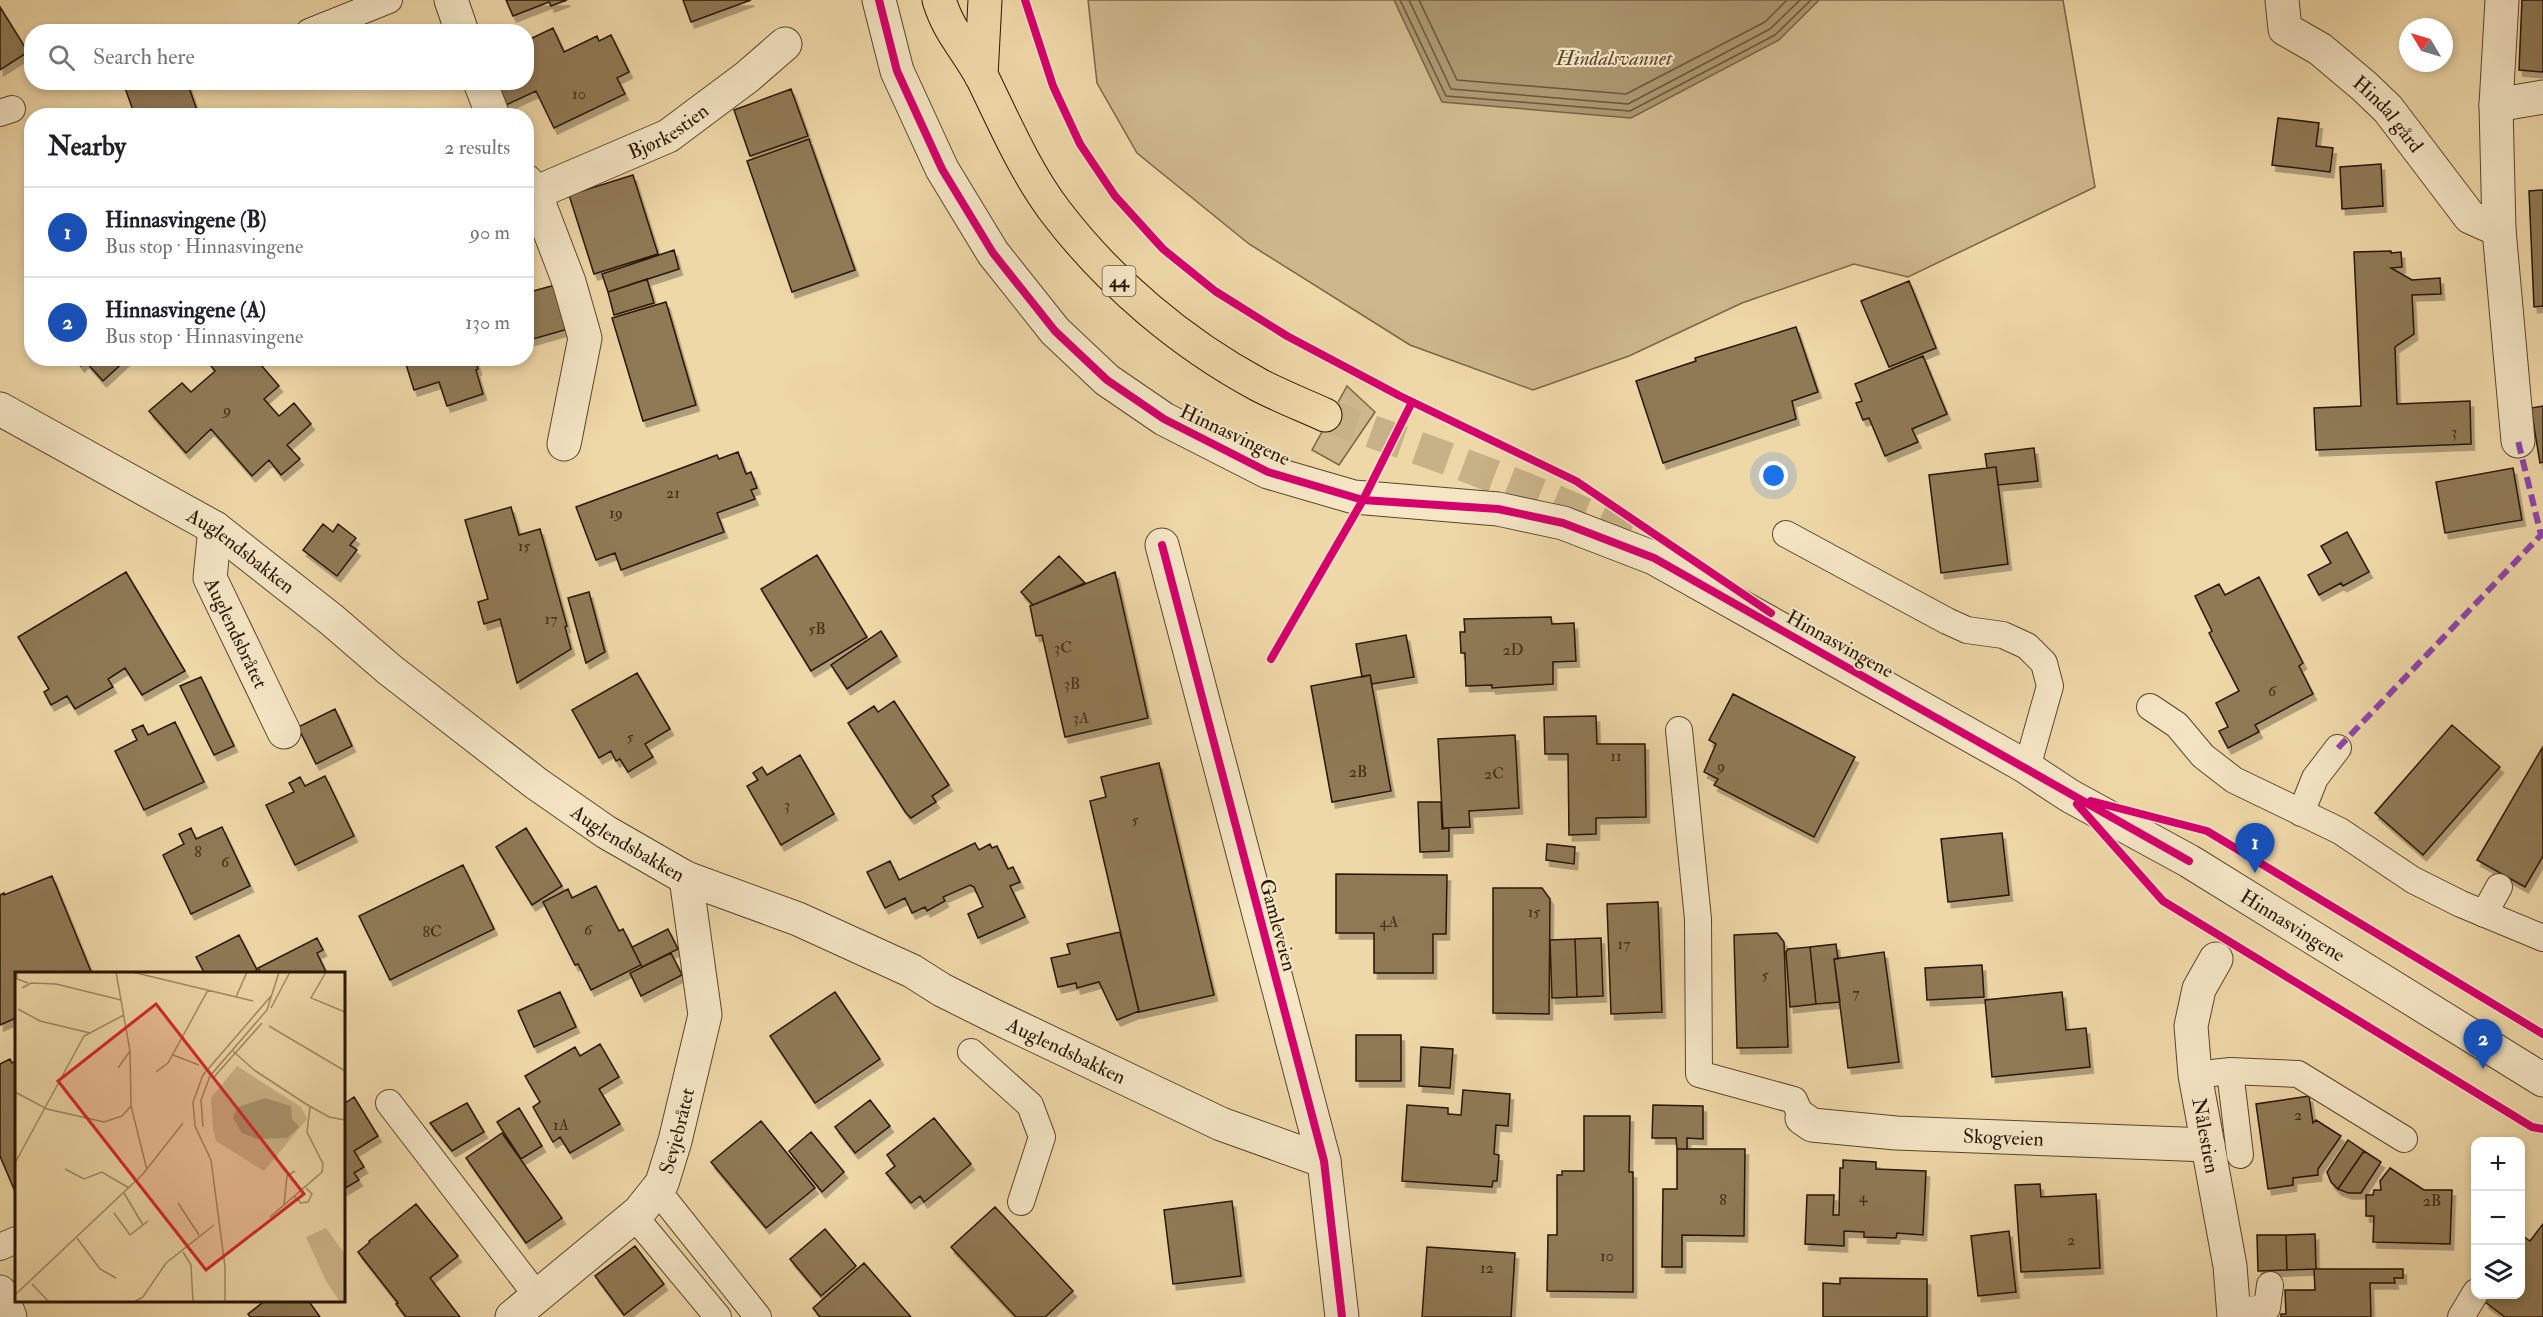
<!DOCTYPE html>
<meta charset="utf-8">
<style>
body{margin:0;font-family:"IM FELL Double Pica",serif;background:#f6f6f6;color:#202124}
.controls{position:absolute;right:18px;bottom:18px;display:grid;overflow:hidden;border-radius:12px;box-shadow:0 3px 9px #0003}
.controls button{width:54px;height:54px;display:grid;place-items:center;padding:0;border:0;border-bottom:2px solid #e0e0e0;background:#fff;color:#202124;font:30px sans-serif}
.compass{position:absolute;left:2399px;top:18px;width:54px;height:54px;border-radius:50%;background:#fff;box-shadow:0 3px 9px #0003;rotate:308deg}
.you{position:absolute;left:1774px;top:476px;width:21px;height:21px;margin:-15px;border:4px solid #fff;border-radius:50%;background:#1a73e8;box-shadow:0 0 0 9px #1a73e833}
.badge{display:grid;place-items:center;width:39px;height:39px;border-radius:50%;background:#8f2418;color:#fff;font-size:20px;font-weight:700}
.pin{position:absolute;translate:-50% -50px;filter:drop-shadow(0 2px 3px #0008)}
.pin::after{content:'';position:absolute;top:32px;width:21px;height:18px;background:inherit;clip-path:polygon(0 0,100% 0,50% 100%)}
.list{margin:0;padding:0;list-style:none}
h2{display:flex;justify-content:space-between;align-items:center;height:78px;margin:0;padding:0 24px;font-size:26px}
h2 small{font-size:20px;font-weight:400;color:#757577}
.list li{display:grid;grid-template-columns:39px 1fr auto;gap:18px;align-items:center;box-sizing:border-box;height:90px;padding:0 24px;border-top:2px solid #e0e0e0}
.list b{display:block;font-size:22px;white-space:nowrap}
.list p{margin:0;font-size:20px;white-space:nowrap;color:#757577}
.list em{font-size:20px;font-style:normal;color:#757577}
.icon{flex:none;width:33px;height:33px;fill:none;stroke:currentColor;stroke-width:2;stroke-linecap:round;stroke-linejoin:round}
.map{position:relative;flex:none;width:2543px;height:1317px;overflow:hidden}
.search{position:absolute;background:#fff;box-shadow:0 3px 9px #0003;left:24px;top:24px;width:510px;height:66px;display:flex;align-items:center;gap:15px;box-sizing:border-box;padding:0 21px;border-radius:24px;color:#757577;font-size:22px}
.panel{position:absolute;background:#fff;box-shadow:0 3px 9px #0003;left:24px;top:108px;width:510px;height:258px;border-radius:24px}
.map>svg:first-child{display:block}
.green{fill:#cdb78b;stroke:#7a6646;stroke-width:1.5}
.water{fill:#ab966f;stroke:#776243;stroke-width:1.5}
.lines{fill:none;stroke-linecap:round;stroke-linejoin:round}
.shore{stroke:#6a5638;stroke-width:1.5}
.building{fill:#8f7a57;stroke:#281500;stroke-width:1.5;filter:url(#shadow)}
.primary-tunnel{stroke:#c7b186;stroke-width:33;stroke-dasharray:33 16;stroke-linecap:butt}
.service-casing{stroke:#5a462a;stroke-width:28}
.minor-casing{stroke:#5a462a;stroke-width:35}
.tertiary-casing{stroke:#5a462a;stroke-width:35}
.primary-casing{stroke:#281500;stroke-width:35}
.service{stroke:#f5e6c6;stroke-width:26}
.minor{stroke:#f5e6c6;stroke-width:33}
.tertiary{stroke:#f5e6c6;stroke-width:33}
.primary{stroke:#efd8a8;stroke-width:33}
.quiet{stroke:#8e44ad;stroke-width:6;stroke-dasharray:12 6;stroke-linecap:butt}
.cycleway-casing{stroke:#f5e6c6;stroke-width:11}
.cycleway{stroke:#d6006c;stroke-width:8}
.labels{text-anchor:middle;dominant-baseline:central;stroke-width:4.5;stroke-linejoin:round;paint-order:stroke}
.number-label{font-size:16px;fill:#422e16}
.shield{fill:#f5e6c6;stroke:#66543b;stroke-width:1.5}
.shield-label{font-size:18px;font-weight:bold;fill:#281500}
.street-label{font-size:20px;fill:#281500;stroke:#f5e6c6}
.water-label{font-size:21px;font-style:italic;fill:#5c492c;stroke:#f5e6c6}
.inset-road{fill:none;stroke:#9f8a65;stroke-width:1.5}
.view{fill:#d62828;fill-opacity:0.15;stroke:#d62828;stroke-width:3}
.inset-edge{fill:none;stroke:#281500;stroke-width:3}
</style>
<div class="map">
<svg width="2543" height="1317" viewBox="0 0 2543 1317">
<defs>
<filter id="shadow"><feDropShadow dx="3.5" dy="6" stdDeviation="0" flood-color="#0004"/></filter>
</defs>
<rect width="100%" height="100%" fill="#efd8a8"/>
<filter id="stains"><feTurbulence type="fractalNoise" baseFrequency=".00333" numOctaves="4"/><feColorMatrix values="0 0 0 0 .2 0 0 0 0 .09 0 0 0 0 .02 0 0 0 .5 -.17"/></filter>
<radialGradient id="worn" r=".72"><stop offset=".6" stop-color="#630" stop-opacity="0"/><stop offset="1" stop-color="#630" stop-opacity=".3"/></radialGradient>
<!-- green -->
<path class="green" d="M1088 0H2063L2095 187 1908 277 1854 264 1742 303 1629 356 1533 390 1410 345 1249 244 1137 153 1097 83Z
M1347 386 1375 412 1339 465 1312 450Z"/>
<!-- water -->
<path class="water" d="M1394 0H1819L1779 40 1631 118 1442 102Z"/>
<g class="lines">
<!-- shore -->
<path class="shore" d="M1400 0 1446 96 1630 111 1775 35 1811 0
M1409 0 1451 89 1628 104 1770 29 1800 0
M1419 0 1457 80 1626 94 1765 22 1787 0"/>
</g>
<!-- building -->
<path class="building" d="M506 0H567L551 6 549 2 513 16Z
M683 0H751L691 22Z
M2522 0H2543V72L2519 70Z
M0 7 28 52 0 70Z
M553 28 564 52 597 36 599 41 611 35 629 72 617 78 625 94 554 128 536 91 506 105 496 82H526V41Z
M140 82H187L199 116H135L125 88Z
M791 89 808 136 750 156 734 110Z
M2278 118 2319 123 2316 146 2333 148 2330 172 2272 165Z
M809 139 855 270 792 292 747 161Z
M2381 164 2383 206 2342 209 2340 167Z
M633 175 658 254 594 274 569 195Z
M2543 190V306L2534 307 2529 191Z
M674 250 679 269 608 292 602 274Z
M2391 251V253L2401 252 2402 267 2391 268 2412 280 2440 278 2441 294 2412 295 2414 334 2395 347 2397 404 2470 401 2471 444 2316 450 2314 408 2361 406 2354 252Z
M647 279 654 303 614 315 608 292Z
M1909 281 1936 348 1889 367 1861 301Z
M555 285 568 329 526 341V293Z
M666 302 696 405 643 421 612 318Z
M1796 327 1818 392 1792 401 1796 419 1663 463 1636 381 1696 361 1695 358Z
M1923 356 1947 414 1912 429 1918 442 1885 456 1869 418 1863 420 1856 403 1862 401 1855 384Z
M75 358H128L103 381 85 361 81 366Z
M220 358H255L279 386 264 399 279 416 294 403 311 424 287 445 300 459 281 475 269 460 252 476 211 429 186 453 149 411 182 383 191 392 214 372 215 371 211 366Z
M404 358H475L478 369 476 370 483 394 447 406 439 382 414 390Z
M2543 406V462L2540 463 2531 408Z
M2034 448 2038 481 1998 485 1996 467 1987 468 1985 454Z
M738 452 746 474 751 472 757 488 751 490 755 499 717 513 724 532 621 570 615 553 596 560 576 507 717 455 719 459Z
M1996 467 2008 564 1941 573 1929 475Z
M2513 468 2522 520 2445 533 2436 482Z
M511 507 519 535 540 529 567 626 565 627 571 649 517 683 500 619 484 624 478 602 488 599 465 520Z
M323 524 333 532 338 524 356 538 350 545 357 550 337 576 303 550Z
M2347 532 2369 572 2343 586 2341 583 2319 595 2308 575 2331 563 2321 546Z
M817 555 867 637 811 671 761 589Z
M1059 556 1085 583 1033 605 1021 592Z
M126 572 185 671 142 695 125 668 108 679 113 687 75 709 67 696 51 705 44 692 49 689 18 637Z
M1115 572 1148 718 1065 737 1042 635 1036 636 1030 606Z
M2259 577 2303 663 2299 666 2313 694 2255 725 2259 732 2228 748 2219 731 2228 727 2216 703 2239 691 2209 633 2212 631 2195 596 2219 584 2225 595Z
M589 592 605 652 586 663 568 598Z
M1551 617 1552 624 1574 623 1576 661 1553 662V684L1492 688V685L1466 686 1465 653H1461L1460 632H1465L1464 619Z
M881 631 897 656 847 689 831 665Z
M1406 635 1414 677 1372 684 1370 675 1362 677 1356 644Z
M637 673 670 729 645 744 653 757 628 772 620 759 616 761 611 751 599 758 572 710Z
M1370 675 1391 791 1332 802 1311 686Z
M201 677 234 746 214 755 180 686Z
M1733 694 1855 757 1814 837 1714 785 1718 779 1704 772 1716 744 1709 740Z
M894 701 949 785 932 796 936 802 911 818 906 813 848 723 874 706 878 712Z
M335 709 352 746 316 764 298 727Z
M1596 716 1597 744H1645L1646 817 1596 818V834L1569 835 1568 754H1545L1544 717Z
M175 722 204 782 144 810 115 751 137 740 132 730 143 725 148 735Z
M2452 725 2500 767 2423 855 2375 813Z
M1515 735 1519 808 1469 811 1470 827 1443 828 1438 739Z
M2542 748 2543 856 2525 887 2477 860Z
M800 755 834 814 781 845 747 786 758 780 753 773 762 767 767 775Z
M1159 763 1214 995 1139 1012 1090 801 1106 797 1101 777Z
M325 776 354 836 295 865 266 805 294 792 289 783 300 777 305 786Z
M1418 802H1441L1442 829 1449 828V851L1420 852Z
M222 827 250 886 191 914 163 855 184 844 179 834 191 828 196 839Z
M526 828 562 886 532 905 496 847Z
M2002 833 2009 895 1948 902 1941 839Z
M975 843 979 850 990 844 992 848 997 846 1008 869 1013 867 1020 882 1010 886 1025 917 978 938 968 914 983 907 974 887 970 885 943 897 945 901 927 911 925 907 912 913 905 898 885 908 867 872 890 861 899 880Z
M1547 844 1575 847 1574 864 1546 860Z
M463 865 494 929 390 980 359 916Z
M1336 874 1447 875 1446 934H1433V973H1374V933H1336Z
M52 876 92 974H16V1018L0 1025V895L4 893V895Z
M596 886 619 931 623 929 641 965 591 990 578 964 575 965 543 902 568 889 572 898Z
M1493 888H1542L1550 899 1549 1014 1493 1013Z
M1658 902 1662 1012 1611 1014 1607 904Z
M668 929 678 949 642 967 632 947Z
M1120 932 1139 1011 1117 1020 1099 982 1077 988 1076 983 1058 987 1051 958 1070 954 1067 944Z
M1777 933 1784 942 1788 1047 1737 1048 1734 935Z
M239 935 257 970 250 974H205L196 957Z
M317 938 323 950 317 953 327 974H256L260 971 258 968Z
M1601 938 1603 996 1577 997 1575 939Z
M1575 939 1577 997 1552 998 1550 940Z
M1836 944 1838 959H1834L1840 1002 1816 1004 1810 947Z
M1810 947 1816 1004 1790 1007 1786 952 1788 949Z
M1884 952 1899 1062 1848 1068 1834 959Z
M671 953 682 975 641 996 630 973Z
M1982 965 1984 997 1927 1000 1925 968Z
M560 992 576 1027 534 1047 518 1011Z
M835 992 880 1059 815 1103 770 1036Z
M2062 992 2066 1030 2086 1028 2090 1067 1992 1077 1985 1000Z
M1356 1035H1401V1081H1356Z
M600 1044 619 1077 599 1089 620 1124 570 1153 560 1137 553 1142 533 1107 540 1102 525 1076 575 1047 580 1056Z
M1421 1047 1453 1049 1450 1088 1419 1086Z
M10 1059 12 1063 16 1061V1194L0 1156V1064Z
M1463 1090 1510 1094 1508 1126 1496 1125 1494 1154 1499 1155 1497 1181H1493L1492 1187 1402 1181 1407 1105 1448 1108V1114L1461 1115Z
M2309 1096 2313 1123 2316 1120 2341 1136 2318 1169V1175L2293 1178V1185L2268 1189 2256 1104Z
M354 1097 378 1136 354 1151 364 1167 354 1173 359 1180 344 1189V1104Z
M870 1100 890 1126 855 1153 835 1127Z
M467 1103 484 1132 452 1151 430 1123Z
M1653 1105 1703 1106V1139L1687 1138V1149H1677L1676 1138H1652Z
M519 1108 542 1146 521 1159 497 1122Z
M1584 1116H1630L1629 1172H1633V1292L1547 1291 1548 1235H1557V1175H1562V1171H1584Z
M934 1118 971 1164 924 1202 920 1196 911 1203 886 1173 895 1166 887 1155Z
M761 1121 815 1188 766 1228 711 1162Z
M811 1132 844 1172 822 1192 789 1151Z
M502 1133 562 1218 526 1243 466 1158Z
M2348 1140 2364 1151 2338 1189 2331 1182 2327 1172Z
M1677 1149H1745L1744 1236 1682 1235V1267H1662L1663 1189H1677Z
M2364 1151 2381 1162 2361 1193H2348L2338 1189Z
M1843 1160 1876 1162V1169L1926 1171 1923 1235 1897 1233 1896 1238 1864 1237V1232L1844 1231V1246L1805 1244 1807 1195H1834L1833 1215H1839L1840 1168H1843Z
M2390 1168 2424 1190H2452L2450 1244 2373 1242 2374 1216H2366V1195H2373L2374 1190H2381L2380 1181Z
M2040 1184 2041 1197 2096 1194 2100 1268 2021 1272 2015 1185Z
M1232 1201 1241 1276 1173 1284 1164 1210Z
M416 1204 458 1256 430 1278 460 1317H406L396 1304 398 1303 358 1252 370 1242 369 1241Z
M995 1207 1073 1291 1045 1317H1016L951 1247Z
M2543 1224V1317H2505L2485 1302 2490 1294H2520V1240L2523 1236 2530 1241Z
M825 1229 856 1266 821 1296 790 1259Z
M2009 1231 2016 1292 1978 1296 1971 1236Z
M2315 1234 2316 1269 2287 1270 2286 1235Z
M2257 1235H2286L2287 1270 2258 1271Z
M635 1246 664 1284 624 1315 595 1276Z
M1427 1247 1515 1253 1511 1317H1422Z
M864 1263 911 1317H820L813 1308Z
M2314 1269H2403V1278H2394L2395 1283H2370L2371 1317H2281V1314H2286L2285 1290H2315Z
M1840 1278 1927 1279V1317H1823V1283L1840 1284Z
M266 1300H308L320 1317H250L248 1314Z"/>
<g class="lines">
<!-- primary-tunnel -->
<path class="primary-tunnel" d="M1325 415C1431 452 1535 489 1637 538"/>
<defs>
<path id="service" d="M309 32 389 0
M0 113 12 109
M1786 534 1947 621 1967 630 2003 635 2027 646 2044 663 2050 686 2028 764
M2150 707 2177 725 2203 756 2234 780 2340 831 2413 880 2461 904 2543 938
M1679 730 1698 919 1699 1074 1794 1100 1802 1118
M2301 813 2315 778 2338 748
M2484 914 2499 887
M971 1052 1030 1105 1042 1137 1021 1202
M2230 1071 2240 1155
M2195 1075 2230 1071 2298 1074 2404 1139
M389 1103 538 1297
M657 1190 758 1317
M634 1216 718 1317
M0 1247 16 1240
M2234 1311 2267 1308 2270 1285
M2461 1317 2476 1292"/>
<g id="minor">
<path d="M451 0 462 32"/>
<path id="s1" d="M2282 0 2285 29 2320 49 2364 86 2388 109 2470 217 2499 230"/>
<path d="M2502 0 2496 105 2499 230 2518 441"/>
<path d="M480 82 493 116"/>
<path d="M2496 105 2543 97"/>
<path d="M526 181 535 193 569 282 585 338 564 444"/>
<path id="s2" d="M535 193 668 136 747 77 785 44"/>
<path id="s3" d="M215 528 210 578 284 732"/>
<path id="s4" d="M2023 765 2070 796 2189 861 2543 1080"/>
<path id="s5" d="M2216 959 2199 989 2191 1026 2195 1075 2230 1266 2234 1317"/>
<path id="s6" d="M1802 1118 1812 1125 1896 1133 2208 1145"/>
<path d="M0 1292 10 1317"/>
<path id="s7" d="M512 1317 639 1212 662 1183 675 1141 705 1015 686 878"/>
</g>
<g id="tertiary">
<path d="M879 0 897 71 942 169 993 253 1055 331 1107 380 1164 419 1268 472 1354 497 1498 509 1563 523 1654 558 2023 765"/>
<path id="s8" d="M0 409 215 528 332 620 390 670 537 784 606 832 686 878 798 919 912 971 942 990 994 1016 1221 1124 1324 1161"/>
<path d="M1162 545 1324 1161 1342 1317"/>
</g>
<path id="primary" d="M939 0C949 33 968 50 983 79 1005 124 1025 171 1055 211 1109 282 1181 343 1259 385 1280 396 1303 405 1325 415
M981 76 985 0"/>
</defs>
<!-- service casing -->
<use href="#service" class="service-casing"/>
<!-- minor casing -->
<use href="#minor" class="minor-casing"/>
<!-- tertiary casing -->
<use href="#tertiary" class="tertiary-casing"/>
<!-- primary casing -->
<use href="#primary" class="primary-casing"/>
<!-- service -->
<use href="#service" class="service"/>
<!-- minor -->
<use href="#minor" class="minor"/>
<!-- tertiary -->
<use href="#tertiary" class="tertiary"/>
<!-- primary -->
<use href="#primary" class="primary"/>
<!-- quiet -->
<path class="quiet" d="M2338 748 2541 535 2518 441"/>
<defs>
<path id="cycleway" d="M879 0 897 71 942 169 993 253 1055 331 1107 380 1164 419 1268 472 1363 500 1498 509 1563 523 1654 558 2189 861
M1025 0 1053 86 1080 144 1115 196 1163 249 1215 291 1287 336 1400 396 1576 481 1771 613
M1162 545 1324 1161 1342 1317
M1271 659 1363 500 1412 402
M2091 801 2207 831 2543 1034
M2077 804 2163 901 2532 1127 2543 1129"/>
</defs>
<!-- cycleway casing -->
<use href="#cycleway" class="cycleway-casing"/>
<!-- cycleway -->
<use href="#cycleway" class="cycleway"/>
</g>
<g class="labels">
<!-- number labels -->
<g class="number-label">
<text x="579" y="94">10</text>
<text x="227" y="410">9</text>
<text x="2454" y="432">3</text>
<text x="673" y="493">21</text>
<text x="616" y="513">19</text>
<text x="524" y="546">15</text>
<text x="551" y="619">17</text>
<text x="817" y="629">5B</text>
<text x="1063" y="648">3C</text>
<text x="1513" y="650">2D</text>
<text x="1072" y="684">3B</text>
<text x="2272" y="691">6</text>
<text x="1081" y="718">3A</text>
<text x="630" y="737">5</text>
<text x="1616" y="756">11</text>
<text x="1721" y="766">9</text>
<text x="1358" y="772">2B</text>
<text x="1494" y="774">2C</text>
<text x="787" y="805">3</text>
<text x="1135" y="820">5</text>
<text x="198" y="852">8</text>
<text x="225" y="862">6</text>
<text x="1534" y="912">15</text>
<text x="1389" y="922">4A</text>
<text x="588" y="930">6</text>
<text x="432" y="932">8C</text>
<text x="1624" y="944">17</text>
<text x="1765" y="975">5</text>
<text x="1856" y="993">7</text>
<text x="2298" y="1115">2</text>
<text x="561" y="1125">1A</text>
<text x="1863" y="1197">4</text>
<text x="1723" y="1200">8</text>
<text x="2432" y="1201">2B</text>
<text x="2071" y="1240">2</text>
<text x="1607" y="1256">10</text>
<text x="1487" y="1268">12</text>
</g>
<!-- shield labels -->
<rect class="shield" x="1102.5" y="266" width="33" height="30" rx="4.5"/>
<g class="shield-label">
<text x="1119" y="281">44</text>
</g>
<!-- street labels -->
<g class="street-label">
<text stroke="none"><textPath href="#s1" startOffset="164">Hindal gård</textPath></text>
<text stroke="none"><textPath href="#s2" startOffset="147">Bjørkestien</textPath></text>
<text transform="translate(1235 435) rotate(25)">Hinnasvingene</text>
<text stroke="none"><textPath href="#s8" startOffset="280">Auglendsbakken</textPath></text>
<text stroke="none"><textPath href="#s3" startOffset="111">Auglendsbråtet</textPath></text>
<text transform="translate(1840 644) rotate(29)">Hinnasvingene</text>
<text stroke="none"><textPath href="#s8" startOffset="766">Auglendsbakken</textPath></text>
<text transform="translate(1278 925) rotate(75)">Gamleveien</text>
<text stroke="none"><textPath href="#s4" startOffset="314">Hinnasvingene</textPath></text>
<text stroke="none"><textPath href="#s8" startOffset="1252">Auglendsbakken</textPath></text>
<text stroke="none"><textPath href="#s7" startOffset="256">Sevjebråtet</textPath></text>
<text stroke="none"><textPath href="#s5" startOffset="183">Nålestien</textPath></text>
<text stroke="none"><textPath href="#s6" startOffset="204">Skogveien</textPath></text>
</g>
<!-- water labels -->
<g class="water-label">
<text x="1614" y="58">Hindalsvannet</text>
</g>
</g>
<!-- overview -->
<g transform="translate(15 972)">
<rect width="330" height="330" fill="#efd8a8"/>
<path d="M222 94 286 135 292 147 249 199 201 169 198 157 196 126ZM311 256 330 282V330H325L311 309 291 265Z" fill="#cdb78b"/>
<path d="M250 126 276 134 277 147 284 155 272 166 242 167 227 161 218 146 223 135Z" fill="#ab966f"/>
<path class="inset-road" d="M2 0V7L13 11M101 0 115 79 116 134 132 198M117 0 238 29M311 0 296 26 330 40M7 16 16 11 41 12 106 28M221 25 232 0M256 36 275 0M3 37 25 49 75 61M254 54 330 99M218 79 239 98 291 132 314 145 330 148M158 83 184 93M103 96 115 79M141 100 153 91 193 18M199 105 247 51M0 120 32 137 89 150 107 144 116 134M188 155 186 128 195 104 252 38 264 0M0 191 69 64 109 43M50 197 69 207 87 200 114 216M109 221 128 253M279 224 286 231 293 230 297 222 291 216M163 231 184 263M269 232 272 204 280 199M99 241 115 263 133 249M255 245 307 200 308 192 292 160 295 135M62 266 85 297 101 306M168 280 176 293 178 330M17 312 34 330M0 323 128 202 168 151M119 330 128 325 151 291 199 253M210 330V295L196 188 180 154 178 130 188 103 256 24"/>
<path class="view" d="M141 32 289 222 191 298 43 109Z"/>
<rect width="330" height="330" class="inset-edge"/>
</g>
<rect width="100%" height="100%" filter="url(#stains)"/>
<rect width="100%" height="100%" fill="url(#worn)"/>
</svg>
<div class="controls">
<button>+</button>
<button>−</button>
<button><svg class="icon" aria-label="layers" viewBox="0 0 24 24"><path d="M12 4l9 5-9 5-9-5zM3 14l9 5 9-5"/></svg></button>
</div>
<svg class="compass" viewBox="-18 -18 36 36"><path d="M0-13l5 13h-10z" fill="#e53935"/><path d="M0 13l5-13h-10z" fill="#757577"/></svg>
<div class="you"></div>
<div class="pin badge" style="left:2255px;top:873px;background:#1a4fb4">1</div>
<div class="pin badge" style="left:2483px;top:1069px;background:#1a4fb4">2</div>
<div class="search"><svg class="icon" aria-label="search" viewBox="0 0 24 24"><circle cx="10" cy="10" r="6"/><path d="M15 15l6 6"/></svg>Search here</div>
<section class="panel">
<h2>Nearby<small>2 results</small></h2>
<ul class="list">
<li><span class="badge" style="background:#1a4fb4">1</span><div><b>Hinnasvingene (B)</b><p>Bus stop · Hinnasvingene</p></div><em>90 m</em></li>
<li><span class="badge" style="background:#1a4fb4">2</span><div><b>Hinnasvingene (A)</b><p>Bus stop · Hinnasvingene</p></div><em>130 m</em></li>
</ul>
</section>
</div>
